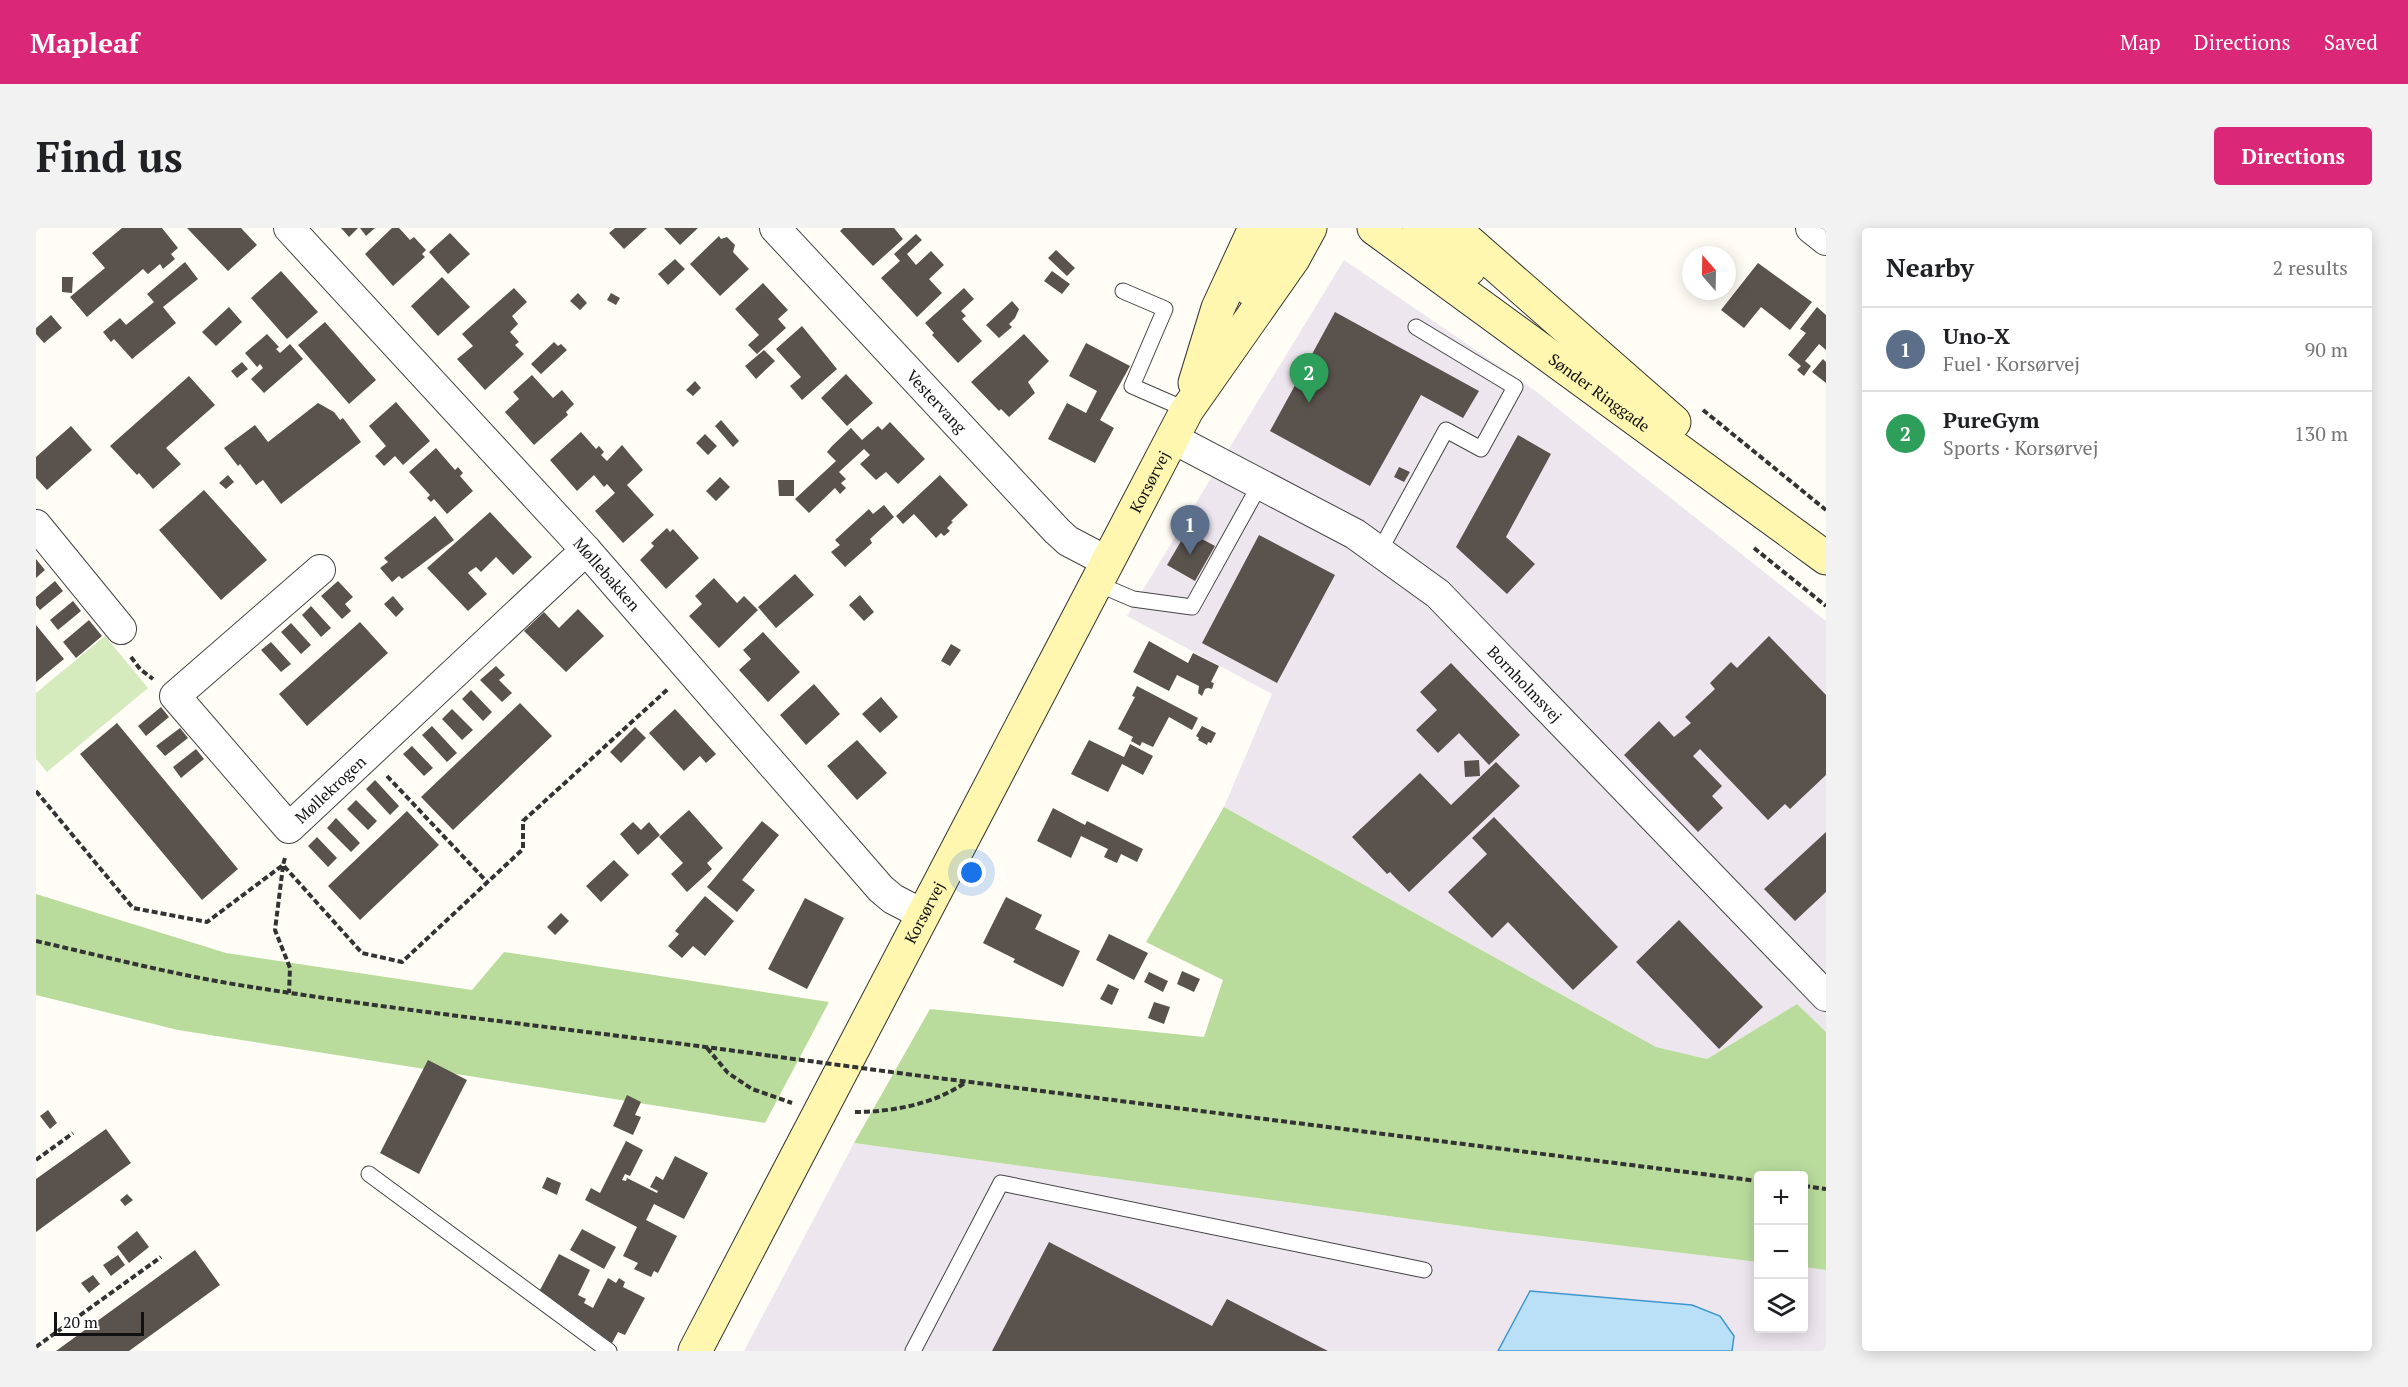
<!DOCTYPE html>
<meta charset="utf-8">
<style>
body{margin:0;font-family:"PT Serif",serif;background:#f2f2f2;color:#202124}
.controls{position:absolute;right:18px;bottom:18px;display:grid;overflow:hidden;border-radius:6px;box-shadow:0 3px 15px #0003}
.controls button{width:54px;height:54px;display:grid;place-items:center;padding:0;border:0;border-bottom:2px solid #e0e0e0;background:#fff;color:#202124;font:30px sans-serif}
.compass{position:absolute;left:1646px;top:18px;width:54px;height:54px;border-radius:50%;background:#fff;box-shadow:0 3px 15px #0003;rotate:340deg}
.scale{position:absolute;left:18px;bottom:15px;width:90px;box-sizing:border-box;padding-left:6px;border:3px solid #111;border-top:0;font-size:16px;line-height:21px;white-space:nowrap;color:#111;-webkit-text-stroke:4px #fff;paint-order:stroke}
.you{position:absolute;left:936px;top:645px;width:21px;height:21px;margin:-15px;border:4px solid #fff;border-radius:50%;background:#1a73e8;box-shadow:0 0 0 9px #1a73e833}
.badge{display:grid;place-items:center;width:39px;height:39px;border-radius:50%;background:#db2777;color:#fff;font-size:20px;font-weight:700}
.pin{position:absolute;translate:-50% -50px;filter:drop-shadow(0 2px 3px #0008)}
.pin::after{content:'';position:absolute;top:32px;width:21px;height:18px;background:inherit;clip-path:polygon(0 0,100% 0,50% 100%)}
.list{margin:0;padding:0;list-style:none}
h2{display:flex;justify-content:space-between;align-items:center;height:78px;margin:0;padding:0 24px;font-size:26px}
h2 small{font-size:20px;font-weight:400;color:#757577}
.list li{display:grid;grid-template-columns:39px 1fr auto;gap:18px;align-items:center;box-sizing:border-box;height:84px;padding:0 24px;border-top:2px solid #e0e0e0}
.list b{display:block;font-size:22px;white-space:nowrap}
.list p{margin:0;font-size:20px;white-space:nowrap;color:#757577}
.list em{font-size:20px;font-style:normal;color:#757577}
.icon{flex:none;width:33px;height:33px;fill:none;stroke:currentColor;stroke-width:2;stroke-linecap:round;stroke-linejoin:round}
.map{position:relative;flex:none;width:1790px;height:1123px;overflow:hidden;border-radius:6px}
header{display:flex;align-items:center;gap:36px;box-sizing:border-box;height:84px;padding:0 30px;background:#db2777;color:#fff}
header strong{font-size:28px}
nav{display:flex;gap:33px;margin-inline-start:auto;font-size:21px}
.intro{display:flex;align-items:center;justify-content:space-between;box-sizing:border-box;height:144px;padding:0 36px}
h1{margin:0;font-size:42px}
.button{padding:15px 27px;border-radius:6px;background:#db2777;color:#fff;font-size:21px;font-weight:700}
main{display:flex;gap:36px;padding:0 36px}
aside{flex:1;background:#fff;border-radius:6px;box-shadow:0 3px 15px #0003}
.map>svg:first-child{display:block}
.industrial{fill:#eee6ef}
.green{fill:#d5ebbd}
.forest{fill:#b9dc9c}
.water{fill:#b9e0f7;stroke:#3f96cf;stroke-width:1.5}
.building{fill:#5a524d}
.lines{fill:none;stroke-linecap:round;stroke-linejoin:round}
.lane-casing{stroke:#444;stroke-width:17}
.street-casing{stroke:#444;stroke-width:32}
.secondary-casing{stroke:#333;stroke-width:35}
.path{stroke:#333;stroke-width:4;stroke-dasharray:6 3;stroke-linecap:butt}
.lane{stroke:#fff;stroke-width:15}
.street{stroke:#fff;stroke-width:30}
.secondary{stroke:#fff6b0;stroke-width:33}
.path-bridge{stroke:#333;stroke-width:4;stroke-dasharray:6 3;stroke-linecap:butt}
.labels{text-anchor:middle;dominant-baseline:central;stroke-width:6;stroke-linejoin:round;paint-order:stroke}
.street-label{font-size:16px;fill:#111;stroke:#fff}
</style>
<header>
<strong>Mapleaf</strong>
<nav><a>Map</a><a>Directions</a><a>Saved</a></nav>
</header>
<div class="intro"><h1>Find us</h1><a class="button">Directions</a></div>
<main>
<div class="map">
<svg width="1790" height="1123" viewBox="0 0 1790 1123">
<rect width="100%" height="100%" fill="#fffdf5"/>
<!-- industrial -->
<path class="industrial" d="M1308 32 1497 161 1790 393V804L1761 776 1671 831 1620 819 1188 579 1236 466 1091 388Z
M818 915 1462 1003 1722 1034V1100H1768V1039L1790 1042V1123H708Z"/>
<!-- green -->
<path class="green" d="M69 408 112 460 11 544 0 531V465Z"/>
<!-- forest -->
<path class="forest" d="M1188 579 1620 819 1671 831 1761 776 1790 804V1042L1768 1039V948H1722V1034L1462 1003 818 915 894 781 1168 809 1187 752 1110 714Z
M0 666 190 725 436 762 468 724 793 774 729 895 142 802 0 767Z"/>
<!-- water -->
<path class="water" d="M1494 1063 1656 1077 1684 1088 1698 1108 1696 1123H1462Z"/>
<!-- building -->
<path class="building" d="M86 0H126L142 20 135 26 139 31 127 41 124 36 112 46 107 41 51 89 34 69 69 40 56 25Z
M151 0H205L221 17 192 43Z
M305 0H322L313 9Z
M324 0H339L330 8Z
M356 0H363L374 12 378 9 390 22 386 26 389 29 357 58 329 26Z
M579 0H611L588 21 573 5Z
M628 0H662L644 17Z
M807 0H858L867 11 837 38 804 3Z
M414 5 434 26 412 46 393 24Z
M880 6 886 12 871 26 880 37 895 23 908 37 893 51 906 65 881 89 845 50 864 33 858 26Z
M683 8 685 11 691 9 699 17 697 24 713 41 684 68 654 36Z
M1020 22 1039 40 1031 48 1012 30Z
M639 31 649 41 632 57 622 46Z
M149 34 162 51 127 79 140 95 96 131 78 111 75 114 67 104 84 90 90 97 118 74 111 66Z
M1722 35 1776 74 1754 102 1725 79 1708 100 1685 82Z
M245 43 282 84 251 111 215 70Z
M1016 43 1034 56 1026 66 1008 53Z
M26 49H37L36 65 26 64Z
M406 49 434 79 402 108 375 78Z
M727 55 752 82 742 91 750 100 721 126 712 117 723 107 699 81Z
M478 60 491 74 476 88 482 96 474 104 483 114 479 117 488 126 449 162 421 131 437 118 426 106Z
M928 60 938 71 925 83 930 88 926 91 946 113 922 135 896 107 898 105 889 95Z
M542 65 551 75 544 82 534 73Z
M575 65 584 70 580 77 571 72Z
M976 73 983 81 979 90 973 96 976 99 963 110 950 97Z
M193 79 206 94 180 118 166 104Z
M1781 79 1790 87V122L1783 116 1769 133 1775 138 1768 148 1761 142 1765 138 1752 127 1770 105 1764 101Z
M1299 84 1443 163 1427 190 1385 167 1334 258 1234 203Z
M15 87 26 100 8 115 0 106V100Z
M289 94 340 152 313 176 262 117Z
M766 98 801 141 766 172 754 158 765 149 740 121Z
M231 106 243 119 240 121 244 125 254 116 267 131 228 165 215 151 227 140 224 136 221 139 209 125Z
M988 106 1013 133 992 154 999 165 973 189 965 181 963 183 935 154Z
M518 114 522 118 525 116 531 122 505 146 495 136Z
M1050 115 1094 138 1064 192 1078 200 1059 235 1012 211 1031 175 1050 185 1061 163 1033 148Z
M728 122 739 133 720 151 709 138Z
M1787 131 1790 134V155L1776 144Z
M206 134 212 141 201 150 195 143Z
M810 146 837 175 811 198 785 170Z
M496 147 517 170 526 162 538 176 530 184 532 187 498 217 469 184 483 171 477 164Z
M153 148 179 177 130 220 145 236 117 261 103 245 101 247 74 218Z
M659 153 665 160 657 168 650 162Z
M360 174 394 213 367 237 359 228 348 238 339 228 350 218 333 198Z
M282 175 298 184 304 192 307 190 325 214 245 276 227 252 220 257 204 236 202 238 188 220 219 197 232 214Z
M685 192 703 213 697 219 679 198Z
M854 194 889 231 862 256 850 244 840 252 824 236 834 227 828 221 803 244 810 251 805 255 810 260 804 266 799 260 773 285 759 271 800 233 791 224 796 218 815 200 826 212 842 198 846 202Z
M35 198 56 222 11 262 0 250V229Z
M545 204 560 221 563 218 568 224 565 227 571 233 586 217 607 242 591 257 618 287 587 315 559 283 579 265 571 256 568 259 558 247 541 263 514 232Z
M669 206 681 218 672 227 660 215Z
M1482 207 1515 226 1470 309 1499 336 1471 366 1420 319Z
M400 220 419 242 422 239 427 245 424 248 437 263 411 286 398 271 395 274 391 270 394 267 373 244Z
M1363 239 1374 244 1368 254 1358 249Z
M192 247 198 254 190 261 183 255Z
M904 247 932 277 915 293 917 294 911 300 914 303 908 308 905 305 900 310 878 286 867 296 860 288Z
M684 249 694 259 680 273 670 263Z
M742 252H758V268H743Z
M168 262 231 332 185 372 123 302Z
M848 277 858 289 834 311 836 315 809 339 795 324 804 317 799 312 833 281 837 286Z
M454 284 496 329 477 347 460 329 445 344 440 339 434 343 432 345 451 366 432 383 391 340Z
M399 288 418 312 366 351 363 348 356 354 344 340 352 334 348 330Z
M631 300 634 304 637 301 663 330 630 361 604 332 618 318 615 315Z
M1151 303 1179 318 1159 353 1131 337Z
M1223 307 1299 347 1241 455 1166 415Z
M0 331 9 342 0 350Z
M759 346 778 367 740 400 722 379Z
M678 350 701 375 708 368 722 382 683 420 653 388 666 376 659 368Z
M19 353 27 363 4 382 0 377V369Z
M302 353 317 369 309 376 315 383 306 391 285 368Z
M824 367 838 384 828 393 813 377Z
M357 368 368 381 360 389 348 376Z
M37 373 45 383 22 402 14 392Z
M275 378 295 400 285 409 266 387Z
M542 381 568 408 530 444 488 403 508 384 523 400Z
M53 392 66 408 40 430 27 414Z
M324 394 352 425 271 498 243 466Z
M255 395 275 417 265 426 245 404Z
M0 397 28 431 0 454Z
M727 404 764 444 732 474 703 442 715 431 707 422Z
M1733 408 1790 467V547L1754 581 1749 576 1732 592 1664 521 1657 528 1686 558 1676 568 1687 580 1662 604 1588 527 1623 493 1638 509 1648 501 1655 495 1649 489 1679 461 1674 455 1695 434 1701 440Z
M1113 413 1152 435 1157 425 1183 438 1175 454 1178 455 1176 461 1172 460 1169 461 1166 468 1162 465 1163 458 1141 447 1133 463 1097 444Z
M235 414 255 436 245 444 225 422Z
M915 416 925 422 914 438 905 433Z
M1415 435 1484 507 1453 537 1423 505 1402 525 1380 502 1401 482 1384 464Z
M460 438 469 447 463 452 476 465 466 474 444 452Z
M778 456 804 486 770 517 744 487Z
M1101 458 1162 490 1156 502 1133 489 1117 519 1106 514 1104 518 1095 513 1097 509 1082 501 1099 469 1096 468Z
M435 462 456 484 447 493 426 471Z
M845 469 862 489 844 505 826 486Z
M484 475 516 508 417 602 385 569Z
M125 479 133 489 110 508 102 498Z
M416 481 437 502 426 512 406 491Z
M639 481 680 526 670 535 664 528 648 543 613 505Z
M81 495 202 641 166 672 44 526Z
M396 498 421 525 411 534 386 507Z
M1166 498 1180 505 1175 515 1172 514 1171 517 1162 512 1163 510 1160 508Z
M599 499 610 510 585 535 574 524Z
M144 500 152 510 129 528 120 518Z
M821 512 851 545 821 572 791 538Z
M1053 512 1088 529 1094 516 1117 528 1107 547 1086 536 1072 564 1035 546Z
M376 518 397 540 388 548 367 526Z
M160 521 168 531 145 550 137 539Z
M1443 532 1444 548 1429 549 1428 533Z
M1460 534 1484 558 1373 664 1354 644 1351 646 1316 609 1384 545 1415 577Z
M339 552 363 578 354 587 330 561Z
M320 572 341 593 332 602 311 581Z
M1017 580 1049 597 1051 593 1107 621 1101 634 1085 626 1081 635 1068 629 1072 621 1045 608 1035 630 1001 613Z
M653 582 687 620 671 635 676 641 651 664 635 646 647 635 623 609Z
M371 583 403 617 324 692 292 658Z
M1458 589 1582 719 1537 762 1472 694 1456 710 1412 664 1451 626 1436 610Z
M300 590 324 615 315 624 291 600Z
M726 593 743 607 706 652 719 662 701 684 671 659Z
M597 594 605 602 613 594 624 607 602 627 584 606Z
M1790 604V664L1759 693 1728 661Z
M281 609 301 630 292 639 272 618Z
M578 632 593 647 565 674 550 658Z
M669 668 698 693 669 728 657 718 646 730 632 718 643 706 639 703Z
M970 669 1006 687 999 701 1044 723 1027 759 977 734 979 731 947 715Z
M769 670 808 690 771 761 732 741Z
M525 685 533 693 519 707 511 699Z
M1643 692 1727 779 1683 821 1600 734Z
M1073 706 1112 725 1098 752 1060 732Z
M1146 743 1164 751 1158 764 1141 756Z
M1113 744 1132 753 1127 764 1108 754Z
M1072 756 1083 761 1076 777 1064 771Z
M1118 774 1134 779 1128 796 1112 790Z
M392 832 431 852 383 946 344 925Z
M591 867 605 874 599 887 605 889 597 907 577 898Z
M12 882 21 895 14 901 4 888Z
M70 901 95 935 0 1004V951Z
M590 913 607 922 594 948 589 946 586 952 590 953 591 950 621 965 622 963 614 959 620 948 627 952 639 928 672 945 648 991 618 976 610 992 641 1008 622 1045 618 1043 615 1049 598 1041 602 1035 587 1028 601 999 549 972 555 960 564 965Z
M511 949 525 955 521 967 506 960Z
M91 966 97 972 89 978 84 972Z
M546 1001 580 1019 568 1041 534 1022Z
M101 1003 113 1019 93 1035 81 1019Z
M1013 1014 1176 1098 1191 1071 1292 1123H956Z
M159 1022 184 1057 93 1123H20Z
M523 1026 554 1042 542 1067 550 1071 548 1075 557 1080 572 1050 580 1055 583 1050 589 1054 587 1059 609 1070 589 1107 582 1104 576 1115 504 1062Z
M82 1027 89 1037 75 1048 67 1037Z
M57 1047 64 1056 53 1065 45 1055Z"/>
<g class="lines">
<defs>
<path id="lane" d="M1087 63 1129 81 1096 158 1151 182
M1343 324 1410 202 1445 221 1479 159 1380 99
M1062 356 1097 371 1156 379 1223 258
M333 946 573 1123
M877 1123 965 955 1388 1042"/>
<g id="street">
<path id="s1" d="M253 0 550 322 845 661 857 671 888 687"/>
<path id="s2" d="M739 0 1021 303 1032 313 1072 334"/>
<path d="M1775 0 1790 12"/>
<path id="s3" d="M1136 210 1319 306 1402 366 1790 768"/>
<path d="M0 297 85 401"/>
<path id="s4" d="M284 342 139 468 253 600 550 322"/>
</g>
<g id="secondary">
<path id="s5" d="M1338 0 1790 330"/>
<path d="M1383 0 1433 41"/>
<path d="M1417 0 1638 194"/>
<path d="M1214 61 1246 0"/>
<path d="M1159 155 1182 80 1219 0"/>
<path id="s6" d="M659 1123 1151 182 1257 31 1274 0"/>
</g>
</defs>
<!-- lane casing -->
<use href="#lane" class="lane-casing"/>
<!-- street casing -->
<use href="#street" class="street-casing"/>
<!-- secondary casing -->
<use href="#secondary" class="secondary-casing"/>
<!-- path -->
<path class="path" d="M1667 182 1790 282
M1718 320 1790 378
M95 429 104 441 117 451
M351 548 452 655
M0 563 97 680 171 694 247 637
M249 630 247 637 326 725 366 734 487 621V593L632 461
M247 638 239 702 254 740 253 765
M0 713C74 730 148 749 222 760 393 787 565 804 736 828
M671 820 692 845 716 861 756 875
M870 846 1722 953
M819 884C856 884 899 876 930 854
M0 932 37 905
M1768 958 1790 961
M0 1119 125 1029"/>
<!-- lane -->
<use href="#lane" class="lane"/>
<!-- street -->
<use href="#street" class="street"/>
<!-- secondary -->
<use href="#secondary" class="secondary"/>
<!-- path-bridge -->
<path class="path-bridge" d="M736 828 870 846"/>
</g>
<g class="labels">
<!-- street labels -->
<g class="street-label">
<text stroke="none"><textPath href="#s5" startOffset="279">Sønder Ringgade</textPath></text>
<text stroke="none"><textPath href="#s2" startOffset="237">Vestervang</textPath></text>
<text stroke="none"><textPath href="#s6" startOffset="981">Korsørvej</textPath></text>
<text stroke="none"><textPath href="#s1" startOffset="470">Møllebakken</textPath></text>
<text stroke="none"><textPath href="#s3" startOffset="434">Bornholmsvej</textPath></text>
<text stroke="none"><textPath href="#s4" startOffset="423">Møllekrogen</textPath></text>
<text stroke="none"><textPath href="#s6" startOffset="495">Korsørvej</textPath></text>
</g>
</g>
</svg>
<div class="controls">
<button>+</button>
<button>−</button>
<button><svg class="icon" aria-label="layers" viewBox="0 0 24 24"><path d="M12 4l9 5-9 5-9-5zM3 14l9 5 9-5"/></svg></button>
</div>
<svg class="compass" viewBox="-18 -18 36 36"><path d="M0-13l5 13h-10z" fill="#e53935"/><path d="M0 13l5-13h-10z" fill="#757577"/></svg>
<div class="scale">20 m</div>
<div class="you"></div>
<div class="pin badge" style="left:1154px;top:327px;background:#5c6f8a">1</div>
<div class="pin badge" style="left:1273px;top:175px;background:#2e9e5b">2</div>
</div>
<aside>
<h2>Nearby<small>2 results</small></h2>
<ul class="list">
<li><span class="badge" style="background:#5c6f8a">1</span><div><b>Uno-X</b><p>Fuel · Korsørvej</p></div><em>90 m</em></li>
<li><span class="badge" style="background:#2e9e5b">2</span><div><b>PureGym</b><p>Sports · Korsørvej</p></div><em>130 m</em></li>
</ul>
</aside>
</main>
